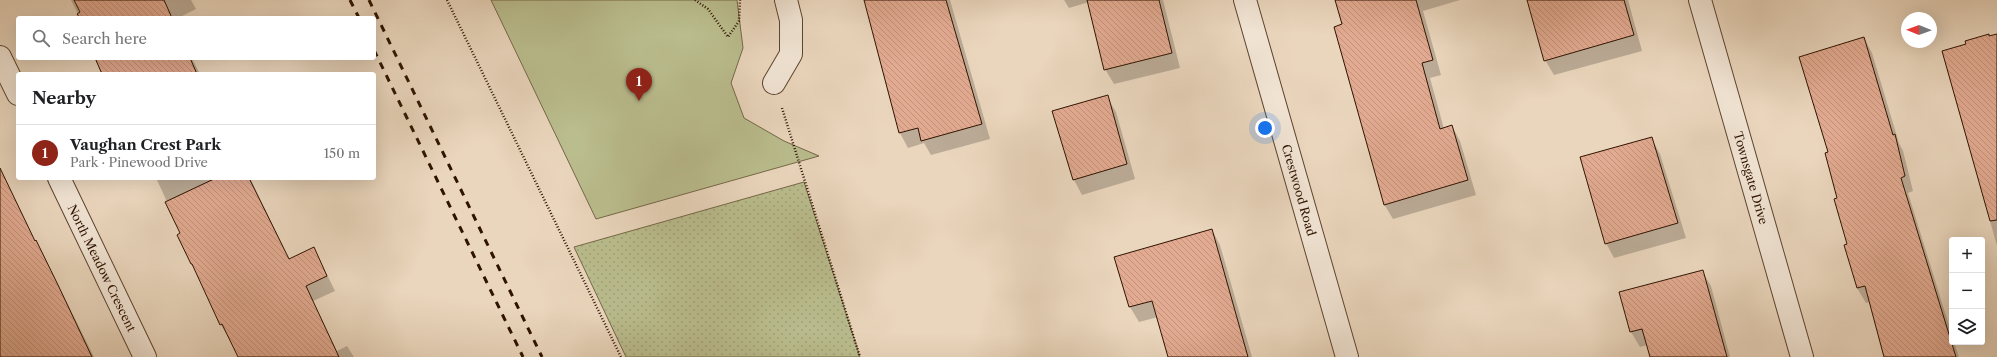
<!DOCTYPE html>
<meta charset="utf-8">
<style>
body{margin:0;font-family:"Libre Caslon Text",serif;background:#f6f6f6;color:#202124}
.controls{position:absolute;right:12px;bottom:12px;display:grid;overflow:hidden;border-radius:4px;box-shadow:0 4px 16px #0002}
.controls button{width:36px;height:36px;display:grid;place-items:center;padding:0;border:0;border-bottom:1px solid #e0e0e0;background:#fff;color:#202124;font:20px sans-serif}
.compass{position:absolute;left:1901px;top:12px;width:36px;height:36px;border-radius:50%;background:#fff;box-shadow:0 4px 16px #0002;rotate:271deg}
.you{position:absolute;left:1265px;top:128px;width:14px;height:14px;margin:-10px;border:3px solid #fff;border-radius:50%;background:#1a73e8;box-shadow:0 0 0 6px #1a73e833}
.badge{display:grid;place-items:center;width:26px;height:26px;border-radius:50%;background:#8f2418;color:#fff;font-size:13px;font-weight:700}
.pin{position:absolute;translate:-50% -33px;filter:drop-shadow(0 1px 2px #0008)}
.pin::after{content:'';position:absolute;top:21px;width:14px;height:12px;background:inherit;clip-path:polygon(0 0,100% 0,50% 100%)}
.list{margin:0;padding:0;list-style:none}
h2{display:flex;justify-content:space-between;align-items:center;height:52px;margin:0;padding:0 16px;font-size:17px}
h2 small{font-size:13px;font-weight:400;color:#757577}
.list li{display:grid;grid-template-columns:26px 1fr auto;gap:12px;align-items:center;box-sizing:border-box;height:56px;padding:0 16px;border-top:1px solid #e0e0e0}
.list b{display:block;font-size:15px;white-space:nowrap}
.list p{margin:0;font-size:13px;white-space:nowrap;color:#757577}
.list em{font-size:13px;font-style:normal;color:#757577}
.icon{flex:none;width:22px;height:22px;fill:none;stroke:currentColor;stroke-width:2;stroke-linecap:round;stroke-linejoin:round}
.map{position:relative;flex:none;width:1997px;height:357px;overflow:hidden}
.search{position:absolute;background:#fff;box-shadow:0 4px 16px #0002;left:16px;top:16px;width:360px;height:44px;display:flex;align-items:center;gap:10px;box-sizing:border-box;padding:0 14px;border-radius:4px;color:#757577;font-size:15px}
.panel{position:absolute;background:#fff;box-shadow:0 4px 16px #0002;left:16px;top:72px;width:360px;height:108px;border-radius:4px}
.map>svg:first-child{display:block}
.grass{fill:url(#grass-dots);stroke:#746847}
.park{fill:#babd8e;stroke:#746847}
.shadow{fill:#0003}
.building{fill:url(#building-back-hatch);stroke:#2f1300}
.lines{fill:none;stroke-linecap:round;stroke-linejoin:round}
.street-casing{stroke:#5e442f;stroke-width:24}
.path{stroke:#2f1300;stroke-width:2.5;stroke-dasharray:1 2;stroke-linecap:butt}
.street{stroke:#f1e4d4;stroke-width:22}
.rail{stroke:#2f1300;stroke-width:3;stroke-dasharray:7 7;stroke-linecap:butt}
.labels{text-anchor:middle;dominant-baseline:central;stroke-width:3.5;stroke-linejoin:round;paint-order:stroke}
.street-label{font-size:12px;fill:#2f1300;stroke:#f1e4d4}
</style>
<div class="map">
<svg width="1997" height="357" viewBox="0 0 1997 357">
<defs>
<pattern id="grass-dots" width="8" height="8" patternUnits="userSpaceOnUse"><rect width="8" height="8" fill="#babd8e"/><path d="M2 2h.1M6 6h.1" fill="none" stroke="#a0a279" stroke-width="1.8" stroke-linecap="round"/></pattern>
<pattern id="building-back-hatch" width="6" height="6" patternUnits="userSpaceOnUse"><rect width="6" height="6" fill="#e2aa91"/><path d="M-1 5l2 2M0 0l6 6M5-1l2 2" fill="none" stroke="#c2917b"/></pattern>
</defs>
<rect width="100%" height="100%" fill="#ead6bd"/>
<filter id="stains"><feTurbulence type="fractalNoise" baseFrequency=".005" numOctaves="4"/><feColorMatrix values="0 0 0 0 .2 0 0 0 0 .09 0 0 0 0 .02 0 0 0 .5 -.17"/></filter>
<radialGradient id="worn" r=".72"><stop offset=".6" stop-color="#630" stop-opacity="0"/><stop offset="1" stop-color="#630" stop-opacity=".3"/></radialGradient>
<!-- grass -->
<path class="grass" d="M804 182 860 357H626L574 247Z"/>
<!-- park -->
<path class="park" d="M491 0H737L743 48 731 83 744 118 784 141 819 156 596 219Z"/>
<!-- shadow -->
<path class="shadow" d="M71 0H191L196 9 178 18H80Z
M865 0H950L990 139 931 155 924 143 908 148 900 133Z
M1064 0H1163L1180 68 1114 84 1105 69 1089 2 1069 8Z
M1336 0H1460L1423 11 1441 75 1430 78 1444 129 1452 126 1460 141 1476 195 1393 219 1384 204Z
M1527 0H1628L1642 51 1554 75 1545 60Z
M1997 35V246L1943 52Z
M1864 38 1872 53 1899 143 1903 151 1913 191 1908 193 1952 335V342H1954L1959 357H1885L1870 302 1866 303 1857 288 1846 246 1848 245 1829 152Z
M96 58H192L200 74H103Z
M1107 97 1116 112 1135 179 1082 195 1074 180 1054 112Z
M1652 139 1660 154 1686 238 1614 258 1606 243Z
M0 168 35 242 44 256 94 357H6L0 345Z
M156 178H250L290 260 314 248 335 291 313 301 337 351 347 346 354 357H240L221 325 192 264 182 234Z
M1212 230 1220 245 1252 357H1169L1158 317 1139 322 1130 307 1116 258Z
M1702 271 1711 286 1730 357H1651L1647 345 1640 347 1631 332 1620 293Z"/>
<!-- building -->
<path class="building" d="M74 0H164L172 18H80L77 14 80 12Z
M864 0H946L982 124 921 141 918 128 899 133Z
M1087 0H1159L1172 53 1104 70Z
M1335 0H1416L1433 60 1422 63 1440 129 1452 125 1468 180 1384 205 1334 27 1342 24Z
M1527 0H1624L1634 35 1544 61Z
M1989 34V36L1997 34V220L1990 221 1942 51 1966 44 1965 41Z
M1864 37 1893 135 1895 134 1905 176 1901 178 1956 357H1884L1865 286 1857 288 1844 245 1847 244 1834 199 1837 198 1825 153 1828 152 1799 57Z
M95 58H190L197 74H102Z
M1108 95 1127 164 1073 180 1052 111Z
M1652 137 1678 223 1605 244 1580 157Z
M0 168 35 241 36 240 58 285 92 357H0Z
M216 178H249L289 259 314 247 327 276 306 286 339 357H238L222 324 220 325 192 264H191L177 235 180 233 165 202Z
M1212 229 1248 357H1168L1152 301 1129 307 1114 257Z
M1703 270 1727 357H1650L1642 329 1630 332 1619 292Z"/>
<g class="lines">
<defs>
<path id="street" d="M1245 0 1347 357
M1700 0 1802 357
M0 57 18 94
M774 83 791 54V20L786 0
M59 178 145 357"/>
</defs>
<!-- street casing -->
<use href="#street" class="street-casing"/>
<!-- path -->
<path class="path" d="M447 0 621 357
M695 0 708 9 728 37 739 21 740 0
M782 108 860 357"/>
<!-- street -->
<use href="#street" class="street"/>
<!-- rail -->
<path class="rail" d="M350 0 359 18
M369 0 542 357
M374 50 523 357"/>
</g>
<g class="labels">
<!-- street labels -->
<g class="street-label">
<text transform="translate(1751 178) rotate(74)">Townsgate Drive</text>
<text transform="translate(1299 190) rotate(74)">Crestwood Road</text>
<text transform="translate(102 268) rotate(64)">North Meadow Crescent</text>
</g>
</g>
<rect width="100%" height="100%" filter="url(#stains)"/>
<rect width="100%" height="100%" fill="url(#worn)"/>
</svg>
<div class="controls">
<button>+</button>
<button>−</button>
<button><svg class="icon" aria-label="layers" viewBox="0 0 24 24"><path d="M12 4l9 5-9 5-9-5zM3 14l9 5 9-5"/></svg></button>
</div>
<svg class="compass" viewBox="-18 -18 36 36"><path d="M0-13l5 13h-10z" fill="#e53935"/><path d="M0 13l5-13h-10z" fill="#757577"/></svg>
<div class="you"></div>
<div class="pin badge" style="left:639px;top:101px">1</div>
<div class="search"><svg class="icon" aria-label="search" viewBox="0 0 24 24"><circle cx="10" cy="10" r="6"/><path d="M15 15l6 6"/></svg>Search here</div>
<section class="panel">
<h2>Nearby<small></small></h2>
<ul class="list">
<li><span class="badge">1</span><div><b>Vaughan Crest Park</b><p>Park · Pinewood Drive</p></div><em>150 m</em></li>
</ul>
</section>
</div>
